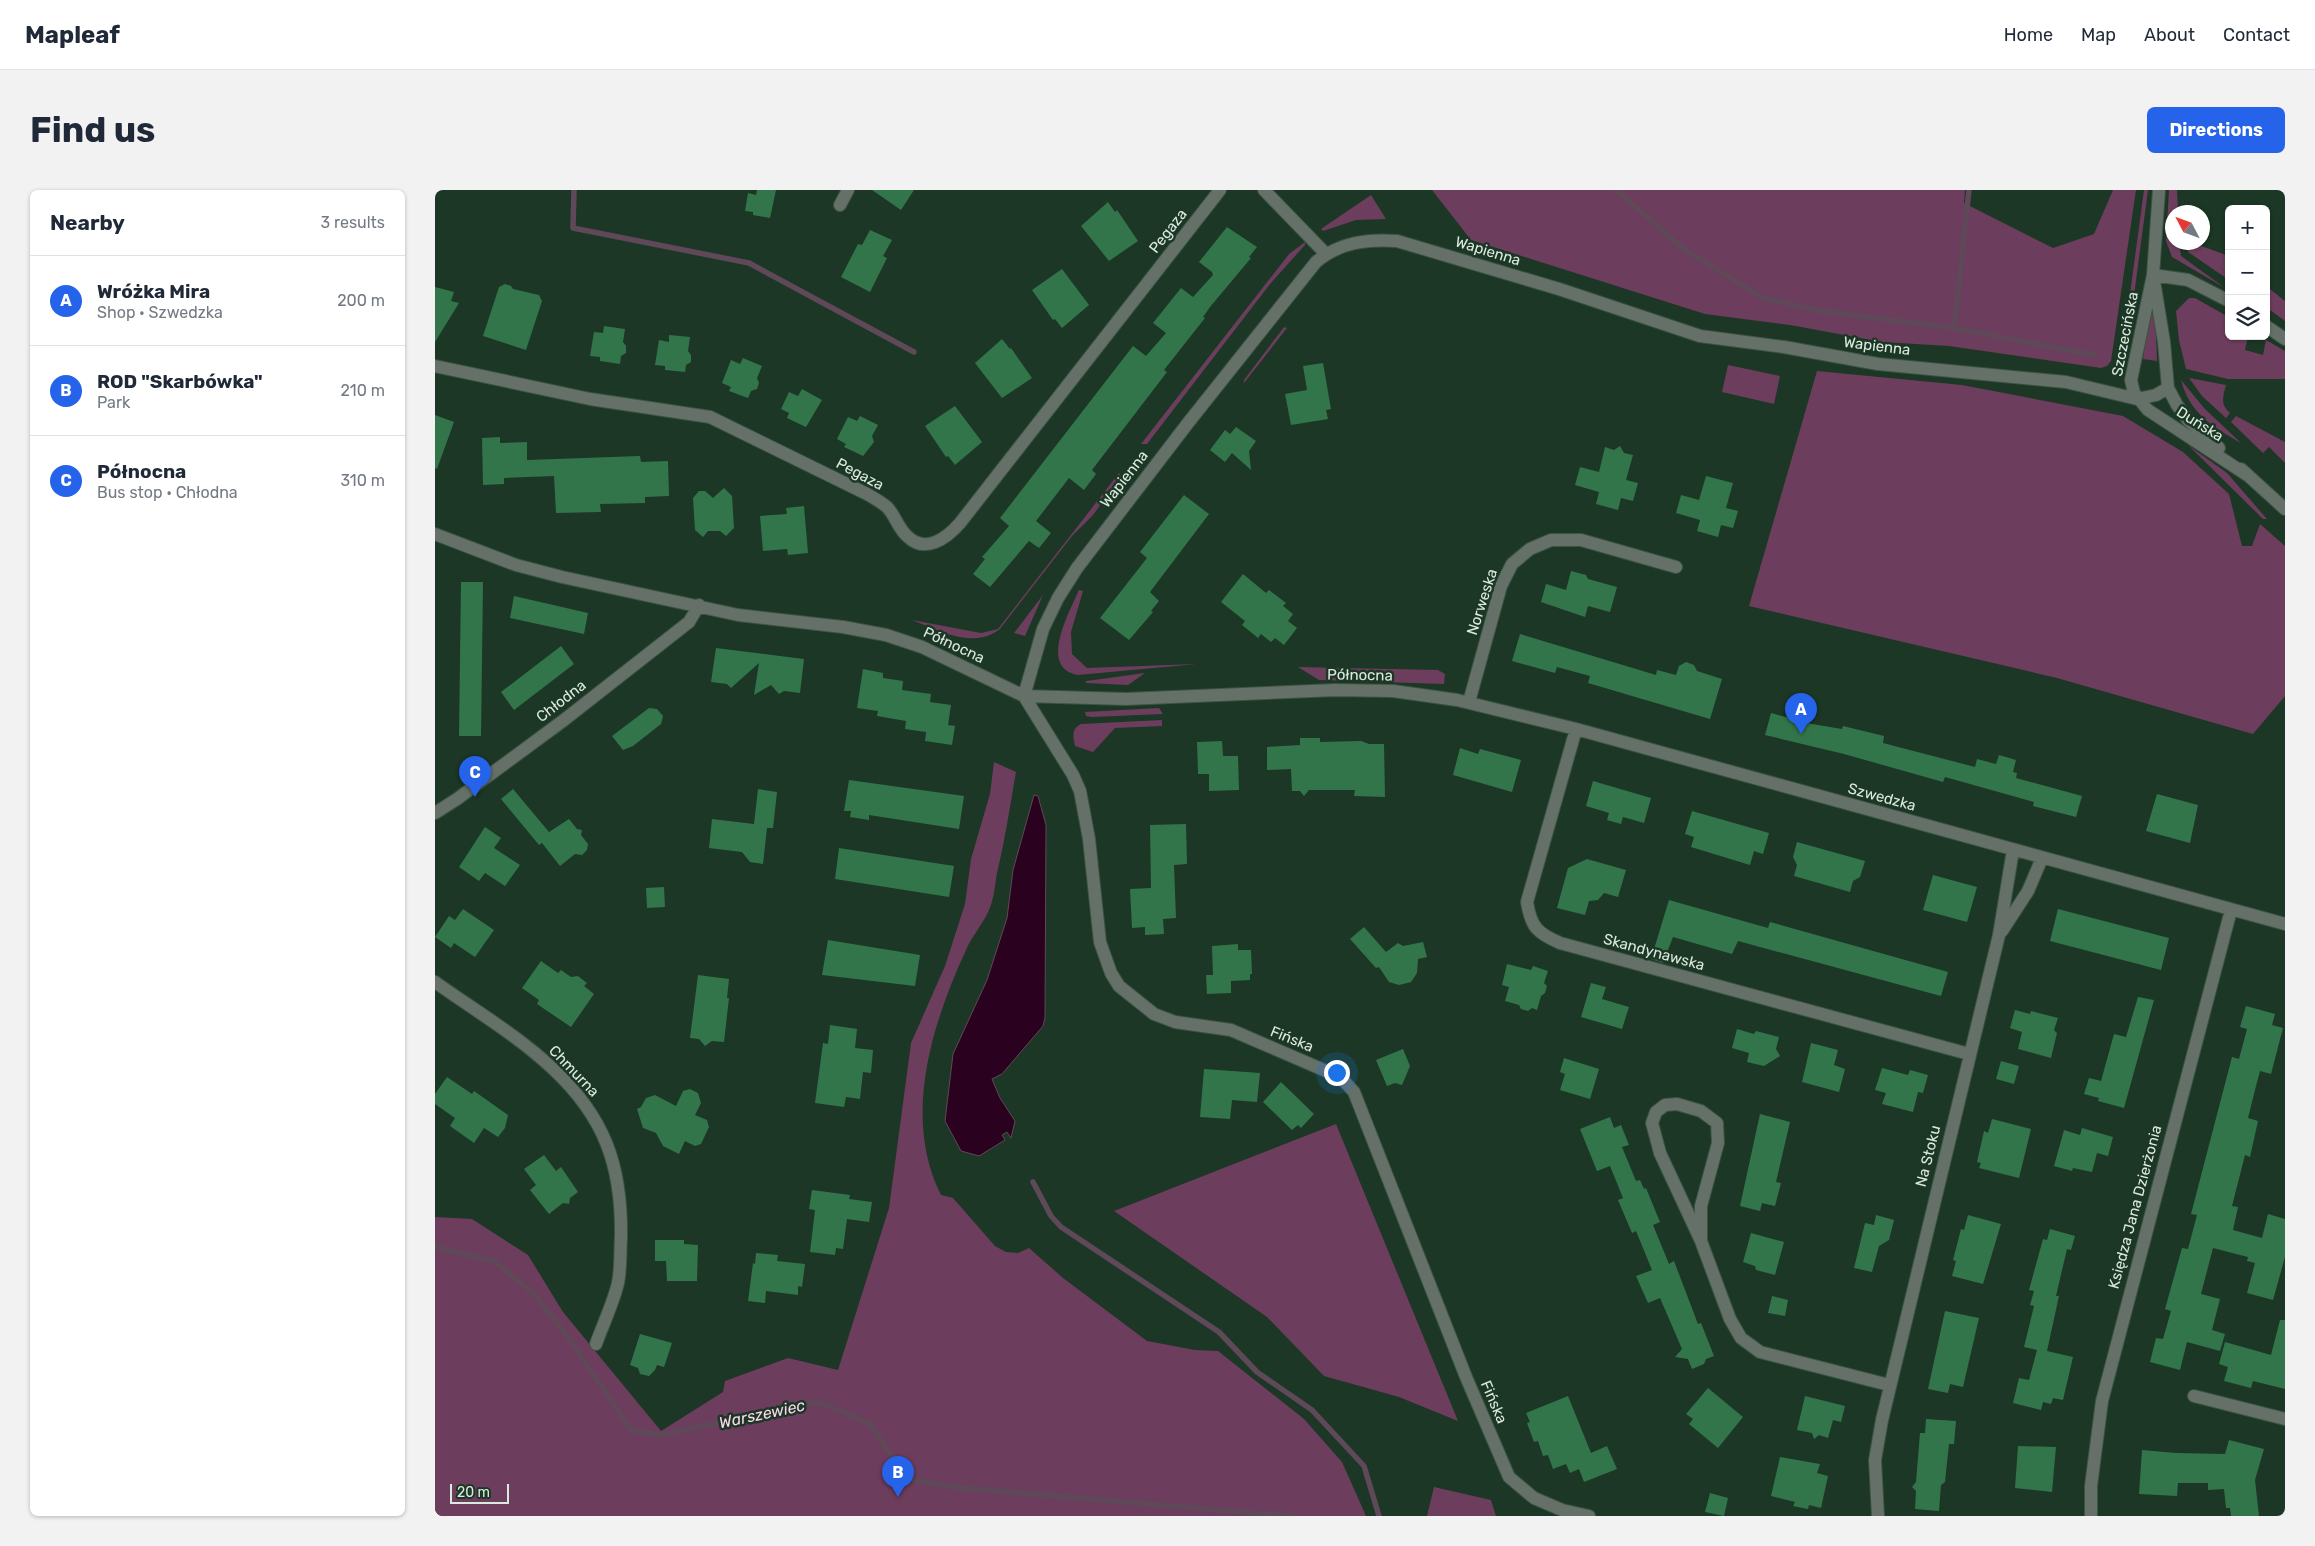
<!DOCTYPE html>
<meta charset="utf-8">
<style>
body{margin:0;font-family:Rubik,sans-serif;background:#f2f2f3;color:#1f2937}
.controls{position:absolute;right:15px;top:15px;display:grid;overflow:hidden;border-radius:8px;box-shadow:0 1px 4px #0004}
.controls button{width:45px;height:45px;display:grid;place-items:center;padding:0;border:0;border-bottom:1px solid #e0e1e3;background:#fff;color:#1f2937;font:25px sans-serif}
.compass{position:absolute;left:1730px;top:15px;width:45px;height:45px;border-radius:50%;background:#fff;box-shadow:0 1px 4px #0004;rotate:311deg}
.scale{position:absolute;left:15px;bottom:12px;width:59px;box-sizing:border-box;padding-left:5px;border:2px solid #dbeade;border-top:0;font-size:14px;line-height:18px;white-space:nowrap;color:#dbeade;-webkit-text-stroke:4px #1c3725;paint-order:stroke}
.you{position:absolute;left:901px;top:882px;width:18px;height:18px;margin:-12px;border:4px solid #fff;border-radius:50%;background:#1a73e8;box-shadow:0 0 0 8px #1a73e833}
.badge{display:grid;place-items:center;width:32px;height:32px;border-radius:50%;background:#2563eb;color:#fff;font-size:16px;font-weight:700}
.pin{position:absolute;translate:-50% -41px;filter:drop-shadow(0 1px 2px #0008)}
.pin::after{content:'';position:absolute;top:26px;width:18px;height:15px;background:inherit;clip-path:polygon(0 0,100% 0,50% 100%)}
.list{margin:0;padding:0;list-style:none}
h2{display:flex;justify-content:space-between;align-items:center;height:65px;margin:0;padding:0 20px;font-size:21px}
h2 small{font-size:16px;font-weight:400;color:#747a83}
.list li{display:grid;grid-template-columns:32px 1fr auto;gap:15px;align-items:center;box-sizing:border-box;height:90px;padding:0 20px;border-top:1px solid #e0e1e3}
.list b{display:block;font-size:19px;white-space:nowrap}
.list p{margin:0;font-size:16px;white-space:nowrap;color:#747a83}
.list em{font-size:16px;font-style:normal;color:#747a83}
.icon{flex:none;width:28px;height:28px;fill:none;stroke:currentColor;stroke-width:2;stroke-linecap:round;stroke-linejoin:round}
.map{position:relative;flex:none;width:1850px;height:1326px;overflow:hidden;border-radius:8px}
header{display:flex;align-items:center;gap:30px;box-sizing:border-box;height:70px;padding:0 25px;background:#fff;border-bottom:1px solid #e0e1e3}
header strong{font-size:24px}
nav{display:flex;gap:28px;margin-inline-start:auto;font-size:18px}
.intro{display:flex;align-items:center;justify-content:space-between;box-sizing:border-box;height:120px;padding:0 30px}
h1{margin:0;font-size:35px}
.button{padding:12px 22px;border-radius:8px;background:#2563eb;color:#fff;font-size:18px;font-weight:700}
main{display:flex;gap:30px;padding:0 30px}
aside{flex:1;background:#fff;border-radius:8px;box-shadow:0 1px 4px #0004}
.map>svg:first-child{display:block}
.green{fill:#6d3d5d}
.water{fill:#2a021f;stroke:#5f4858}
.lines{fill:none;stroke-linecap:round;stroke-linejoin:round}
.stream{stroke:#5f4858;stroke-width:5.5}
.building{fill:#33754a}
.minor-casing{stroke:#3b5443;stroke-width:14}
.minor{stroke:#657168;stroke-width:12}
.labels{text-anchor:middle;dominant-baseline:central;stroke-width:5;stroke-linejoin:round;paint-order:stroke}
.street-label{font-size:15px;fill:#dbeade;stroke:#1c3725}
.water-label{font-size:16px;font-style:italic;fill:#fcd7ed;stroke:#1c3725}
</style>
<header>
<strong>Mapleaf</strong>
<nav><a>Home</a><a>Map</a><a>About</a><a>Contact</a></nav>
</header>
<div class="intro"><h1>Find us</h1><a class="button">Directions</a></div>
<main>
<aside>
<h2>Nearby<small>3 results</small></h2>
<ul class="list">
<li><span class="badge">A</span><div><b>Wróżka Mira</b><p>Shop · Szwedzka</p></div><em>200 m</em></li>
<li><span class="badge">B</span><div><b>ROD &quot;Skarbówka&quot;</b><p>Park</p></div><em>210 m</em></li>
<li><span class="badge">C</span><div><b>Północna</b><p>Bus stop · Chłodna</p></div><em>310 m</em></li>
</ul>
</aside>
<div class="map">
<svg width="1850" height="1326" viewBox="0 0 1850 1326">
<rect width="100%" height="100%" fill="#1c3725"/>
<!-- green -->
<path class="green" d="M997 0H1530L1529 13 1618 58 1659 44 1678 0H1701L1676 171 1672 176 1666 178 1514 156 1447 152 1355 135 1270 124 1036 50Z
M1709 0H1713L1691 166 1687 163Z
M1734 0H1742L1743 22H1738V52L1744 53 1746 66 1790 98 1737 67 1731 51Z
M936 5 951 29 921 30 888 41 886 39Z
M870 52V55L835 94 712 254H706L854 64Z
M1752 53H1758L1794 66V90L1753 62Z
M1831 96 1850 111V131L1831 117Z
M1754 108H1760L1790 125 1794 121V146H1813L1810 160 1828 165 1831 150 1850 161V189H1793L1751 179 1744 150 1741 121Z
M1715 116H1720L1722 171 1708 169Z
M849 137 852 138 809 193V190Z
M1293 175 1345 186 1339 214 1287 202Z
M1382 181 1527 195 1688 226 1748 262 1794 304 1807 356H1817L1825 334 1850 356V506L1818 544 1622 488 1314 416Z
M1754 188 1791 195C1788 206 1785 215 1795 223L1791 228 1767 206Z
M1746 190 1769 218 1806 253C1778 237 1755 224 1746 190Z
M1801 226 1850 252V273L1834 257 1828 263 1796 232Z
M1753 255 1792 283 1832 329H1828Z
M684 283 686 286 658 325 637 346 564 440C536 459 506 441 477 430L546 443 563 439Z
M644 400 648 401 636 442 637 464 652 478 762 474 643 485C603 478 634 423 644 400Z
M608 405 590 446 579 443Z
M863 477 1003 480 1010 484 1009 494 884 490Z
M710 483 693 495 651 493V491Z
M724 518 728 524 657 527 651 526 650 522Z
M727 530V536L680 538 658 562 640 556C638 546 636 539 646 534Z
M559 572 581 582C575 616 570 650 562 683 560 695 559 709 554 720 548 734 537 746 531 760 497 834 467 927 506 1005L518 1008 560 1056 571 1062 583 1063 594 1058 628 1088 712 1151 760 1160 783 1161 869 1229 907 1272 931 1326H0V1027L37 1029 93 1065 128 1122 226 1241 288 1202 290 1191 353 1168 403 1180 454 1018 476 853 510 776 530 714 536 669 555 604Z
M901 934 1023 1231 964 1207 889 1186 832 1127 679 1021Z
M999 1297 1056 1310 1061 1326H992Z"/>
<!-- water -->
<path class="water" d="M599 605 603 606 611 635 610 828 608 836 567 884 557 889 565 908 580 931 576 948 572 942 567 945 570 950 544 966 526 961 510 931 518 864 552 790 572 728 578 680Z"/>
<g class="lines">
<!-- stream -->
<path class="stream" d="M139 0 138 38 314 73 479 162
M1181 0 1249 59 1328 108 1385 121 1519 138 1658 165
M1519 138 1534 0
M598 992 616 1026 626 1037 784 1142 822 1182 877 1220 929 1276 944 1326
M0 1057 59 1071 100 1105 135 1150 196 1240 225 1245 383 1212 434 1233 472 1289 527 1298 855 1326"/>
</g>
<!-- building -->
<path class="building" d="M322 0H341L335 28 318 25V22L310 21 313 3 321 5Z
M437 0H479L466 20Z
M673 12 680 22 682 20 703 51 674 71 646 36Z
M792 37 822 57 814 67 816 68 775 117 768 127 770 128 729 180 732 182 657 280 661 284 649 300 634 288 601 331 616 343 604 358 594 351 555 397 538 384 550 369 547 367 574 336 565 328 698 156 711 166 731 143 718 133 746 98 758 107 778 85 777 82 764 72Z
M435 40 457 50 448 66 452 68 435 102 406 87 423 54 427 55Z
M627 79 654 115 627 138 620 129 618 130 597 100Z
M70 94 76 96 78 99 104 105 107 111 91 160 48 146 64 97Z
M0 97 19 102 16 111 24 113 0 152Z
M169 136 190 139 188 152 191 156V163L186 166 185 174 165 171V167L155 166 159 142 168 143Z
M234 145 255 147 253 161 256 165V172L251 175 250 182 230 180V176L220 175 224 150 234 152Z
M567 149 575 159 576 158 597 188 567 208 540 173Z
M308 168 327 176 322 188 324 193 322 199 316 201 313 208 294 201 296 197 287 193 296 170 305 174Z
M888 173 896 219 891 220 893 229 856 235 850 204 872 200 868 176Z
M367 199 387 210 371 237 352 228 354 223 346 219 354 202 363 206Z
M520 216 547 252 520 275 513 266 511 267 490 236Z
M0 225 19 232 2 279 0 278Z
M425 226 443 235 437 246 439 252 428 266 409 257 411 254 402 249 413 227 422 231Z
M801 237 821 251 814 261 816 280 797 263 790 272 775 260 790 240 795 244Z
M65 247V253L92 252V270L205 266 206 272 233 271 234 306 210 307V313L165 314 166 322 121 323 119 286 69 288V294L48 295 47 248Z
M1185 256 1189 263 1198 265 1191 290 1203 293 1198 311 1186 308 1183 320 1161 314 1164 302 1140 295 1145 277 1164 282 1170 257 1179 260Z
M1271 286 1298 293 1291 318 1303 321 1298 338 1286 335 1283 347 1262 341 1265 330 1241 323 1246 305 1264 310Z
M289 298 297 306 299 338 291 346 285 341H273L268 347 260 340 258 308 264 301H270L278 308Z
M749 305 774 324 715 402 724 411 716 421 718 422 694 450 665 428 712 368 705 362Z
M369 316 373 363 353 365 352 359 328 361 325 326 352 324 351 318Z
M1136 381 1151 385 1153 389 1182 397 1175 422 1153 416 1150 427 1106 412 1111 394 1131 400Z
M808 384 831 403 834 400 851 413 848 416 858 424 853 431 862 438 849 455 840 448 836 452 826 444 823 448 807 435 810 431 786 412Z
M26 392H48L46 546H24Z
M79 406 153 423 149 444 75 428Z
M1085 444 1221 485 1222 480 1241 485 1244 476 1251 472 1259 475 1262 481 1287 489 1275 529 1153 493 1155 486 1122 477 1120 483 1077 471Z
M126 456 139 474 79 520 66 502Z
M281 458 369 469 365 503 349 501 344 504 336 495 319 505 324 473 296 498 292 494 276 492Z
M428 479 448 483V488L468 491 467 500 496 504 495 512 516 515 513 535 520 536 517 555 490 551 491 542 470 539 471 531 442 526 443 521 422 518Z
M214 518 222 519 228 526 226 534 198 556 188 560 177 546Z
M1336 523 1377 534 1407 539 1408 536 1449 546 1448 553 1540 577 1542 569 1561 574 1564 565 1581 570 1578 582 1582 583 1581 588 1647 606 1641 627 1598 616 1599 612 1510 587 1508 592 1409 564 1330 545Z
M865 548H885V552L926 551 934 554H949L950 607 919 606 920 600H874L869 606 865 601H857L856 579 832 580V557L865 555Z
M787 551 788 566H803L804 600 774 601V584H763L762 552Z
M1025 558 1043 564 1045 559 1086 570 1077 602 1018 585Z
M414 590 529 606 524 639 434 625V630L415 627 416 621H409Z
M1158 591 1216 608 1209 633 1188 627 1186 634 1172 630 1174 623 1151 616Z
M78 599 114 642 134 629 142 639 147 640 146 645 153 654 152 660 147 665 140 664 125 676 107 653 104 655 66 609Z
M323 599 342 602 338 638H332L328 674 315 672 307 662 274 658 277 629 319 634Z
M1722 604 1763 615 1755 653 1711 641Z
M1257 621 1334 643 1328 664 1319 661 1315 675 1256 657 1259 647 1250 644Z
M751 634 752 674 739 675 741 728 728 729 729 744 710 745V737L697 738 695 699 716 698 715 635Z
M50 637 66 648 59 658 85 675 70 696 50 683 44 691 24 677Z
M1362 652 1430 671 1425 687 1418 691 1415 702 1359 686 1362 675 1358 667Z
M404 658 519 676 514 707 400 689Z
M1152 669 1191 680 1183 707 1169 703 1163 710 1154 711 1150 725 1122 718 1133 678Z
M1498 685 1542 697 1532 732 1488 720Z
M229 697 230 717 212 718 211 698Z
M1234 710 1333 738 1335 732 1513 782 1506 806 1303 751 1297 764 1238 747 1228 773 1216 769Z
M28 719 59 740 40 767 19 753 16 758 0 747 14 726 20 730Z
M1623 719 1734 748 1726 780 1615 751Z
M929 737 951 762 963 753 968 756 988 752 992 767 983 769 982 783 976 792 964 795 954 792 944 777 941 778 915 749Z
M393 750 485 765 480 796 387 785Z
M803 754V760H816L817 784H815V790L796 791V803L772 804 771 785H778L777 756Z
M106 771 123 783 126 780 136 787 143 786 152 793 149 796 159 804 136 837 102 814 104 810 87 798Z
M1072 774 1096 780 1098 776 1113 781 1109 793 1112 796 1110 803 1106 806 1102 820 1097 818 1093 821 1086 819 1084 815 1070 811 1074 797 1067 795Z
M263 785 294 789 292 808H294L289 852 277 851 270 856 264 849 255 848Z
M1156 793 1171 797 1167 809 1194 817 1187 839 1146 827Z
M1703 807 1719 810 1689 918 1663 911 1664 908 1649 904 1654 888 1666 891 1679 844 1691 847Z
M1811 816 1840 824 1837 835 1848 838 1836 884 1825 881 1821 896 1813 928 1823 931 1815 967 1810 965 1797 1016 1803 1017 1798 1040 1827 1048 1833 1024 1850 1029V1067L1838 1110 1812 1103 1820 1073 1812 1071 1813 1067 1778 1058 1766 1104 1785 1109 1777 1140 1790 1144 1785 1161 1752 1152 1745 1180 1715 1172 1721 1148 1728 1149 1736 1121 1730 1119 1747 1058 1753 1059 1762 1025 1756 1024 1797 867 1804 869 1812 839 1805 837Z
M1580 820 1595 824 1596 821 1623 828 1619 840 1622 843 1616 868 1583 859 1587 842 1575 838Z
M395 835 422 839 420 858 438 860 436 883 428 882 425 909 411 907 409 917 380 913 388 853 393 854Z
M1302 839 1319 844 1321 841 1344 847 1341 859 1345 866 1329 876 1312 872 1314 863 1297 858Z
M1376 853 1403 860 1399 875 1410 879 1404 902 1367 892Z
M968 859 975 876 967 895 960 893 952 896 941 870Z
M1129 868 1164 879 1155 909 1125 900 1130 884 1125 882Z
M1566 871 1584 876 1579 894 1561 889Z
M1447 878 1473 885 1475 880 1493 885 1488 903 1483 902 1478 922 1447 914 1451 903 1440 900Z
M769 879 825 883 822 912 797 910 795 929 765 927Z
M12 887 37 904 39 901 73 925 70 938 63 947 49 938 39 953 15 936 20 928 0 914V904Z
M846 892 879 924 866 938 863 935 857 940 828 912Z
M255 899 263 903 266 913 260 925 272 930 274 937 266 954 260 956 250 951 244 964 228 956 221 943 208 938 202 919 206 917 211 908 220 905 241 916 248 901Z
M1325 924 1355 932 1341 992 1346 993 1340 1016 1327 1013 1325 1021 1305 1016Z
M1175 927 1179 938 1186 935 1194 955 1187 957 1201 991 1205 990 1209 999 1211 998 1225 1032 1218 1035 1234 1074 1239 1071 1263 1134 1266 1133 1279 1166 1271 1169 1269 1174 1257 1179 1253 1169 1240 1167 1247 1159 1225 1108 1213 1113 1201 1086 1217 1080 1201 1041 1197 1043 1183 1010 1188 1008 1175 976 1162 981 1145 939Z
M1557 929 1596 939 1584 988 1544 978 1546 973 1542 972 1549 941 1553 943Z
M1647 938 1678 947 1673 966 1662 963 1657 982 1638 978 1637 981 1619 976 1629 940 1645 945Z
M109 965 121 981 126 977 143 1002 135 1008 134 1014 128 1013 114 1024 95 1000 101 995 89 979Z
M377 1000 415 1005 414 1009 437 1012 434 1032 412 1029 408 1059 401 1058 400 1065 375 1062 380 1020 374 1019Z
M1441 1025 1459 1030 1454 1050 1444 1056 1437 1082 1419 1078 1430 1033 1439 1035Z
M1533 1025 1566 1034 1548 1094 1517 1086 1521 1071 1518 1070 1526 1039 1529 1040Z
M1615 1039 1640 1046 1636 1060 1632 1059 1621 1106H1624L1612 1161 1638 1167 1628 1210 1618 1208 1616 1214 1608 1212 1606 1220 1578 1213 1584 1188 1594 1190 1602 1160 1589 1157 1599 1116 1595 1115 1599 1101 1594 1100 1608 1049 1612 1050Z
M1316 1043 1349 1052 1340 1085 1321 1080 1320 1076 1308 1072Z
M220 1050H249V1054L263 1055 262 1091H232L231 1071H220Z
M321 1063 343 1065 342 1071 370 1074 367 1097 363 1096V1105L331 1101 330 1113 313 1111 318 1073 320 1074Z
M1337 1106 1353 1110 1350 1126 1333 1123Z
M1510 1121 1544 1128 1528 1197 1515 1194 1513 1203 1493 1199Z
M1845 1130H1850V1199L1818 1191 1816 1198 1789 1191 1793 1177 1784 1174 1790 1152 1836 1165Z
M205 1144 237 1153 229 1177 222 1175 220 1180 214 1186 205 1184 203 1178 195 1175Z
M1273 1198 1308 1227 1283 1258 1254 1234 1258 1229 1251 1224Z
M1133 1206 1156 1263 1172 1256 1182 1279 1149 1292 1144 1279 1135 1283 1131 1274 1118 1279 1113 1265 1108 1266 1103 1251 1099 1252 1092 1233 1095 1232 1091 1223Z
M1370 1206 1410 1216 1406 1232 1398 1230 1393 1248 1384 1245 1379 1249 1377 1243 1362 1240Z
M1491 1229 1521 1231 1519 1254H1514L1510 1292 1506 1295 1504 1321 1480 1319 1481 1301 1477 1297 1481 1292 1485 1243H1490Z
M1794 1250 1829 1259 1820 1290 1824 1326H1796L1795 1318H1791L1789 1299 1773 1300V1293H1743L1742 1306 1704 1304 1707 1260 1741 1263 1790 1264Z
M1583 1256 1621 1257 1617 1302 1580 1298Z
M1345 1267 1385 1274 1382 1283 1393 1286 1386 1318 1374 1315 1373 1319 1358 1316 1360 1312 1336 1306Z
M1275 1303 1293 1308 1289 1326 1270 1322Z"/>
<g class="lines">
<defs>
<path id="minor" d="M829 0 891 64
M1724 0 1718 85 1696 190 1699 203 1713 220 1812 285
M405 15 413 0
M1718 85 1753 90 1794 111
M1719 91 1729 152 1733 198 1742 215 1753 230 1784 258
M1831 136 1850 149
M0 176 155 209 275 227 432 304C439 308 446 312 452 317 460 325 463 338 472 346 490 364 511 349 525 333L785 0
M1806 279 1850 319
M0 344 81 375 127 387 303 425 408 437 451 445 487 457 589 506 691 509 900 500 958 501 1022 510 1141 539 1850 734
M589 506 608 439 623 408 642 378 753 233 881 72C905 52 932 49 962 51L1124 99 1265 146 1349 157 1443 174 1631 192 1702 209 1721 205 1733 198
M589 506 638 585 645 601 654 649 665 752 676 783 684 796 719 824 740 832 796 840 898 884 909 891 919 902 1031 1187 1074 1287 1099 1308 1127 1320 1154 1326
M1034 512 1066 396 1077 374 1095 359 1116 350H1146L1241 377
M1141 539 1092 712C1096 737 1102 743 1125 753L1534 864
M0 623 22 609 129 530 254 432 264 415
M1567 741 1593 701 1607 668
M0 792C39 820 82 845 117 878 170 927 187 976 186 1047 185 1062 186 1079 183 1093 178 1114 168 1134 161 1154
M1266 1051V1016L1283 953 1282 933 1266 921 1242 914 1230 915 1221 922 1217 933 1225 963 1266 1051 1295 1129 1306 1148 1325 1162 1454 1195
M1759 1206 1850 1229
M1443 1326 1440 1270 1447 1230 1564 745 1578 660
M1656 1326V1296L1667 1211 1796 720"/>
</defs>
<!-- minor casing -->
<use href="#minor" class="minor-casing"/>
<!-- minor -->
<use href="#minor" class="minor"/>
</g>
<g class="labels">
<!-- street labels -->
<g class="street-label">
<text transform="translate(733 41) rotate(-52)">Pegaza</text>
<text transform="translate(1053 61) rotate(17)">Wapienna</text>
<text transform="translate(1690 144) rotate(-79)">Szczecińska</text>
<text transform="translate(1442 156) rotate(7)">Wapienna</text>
<text transform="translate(1765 234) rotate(32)">Duńska</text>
<text transform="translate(425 284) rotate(28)">Pegaza</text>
<text transform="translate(689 289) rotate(-52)">Wapienna</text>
<text transform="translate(1047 412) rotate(-72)">Norweska</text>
<text transform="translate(519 455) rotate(25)">Północna</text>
<text transform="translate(925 485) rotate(1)">Północna</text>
<text transform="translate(126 511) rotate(-38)">Chłodna</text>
<text transform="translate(1447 607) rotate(15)">Szwedzka</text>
<text transform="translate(1219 762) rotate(15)">Skandynawska</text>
<text transform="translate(857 849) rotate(22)">Fińska</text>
<text transform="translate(139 881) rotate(46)">Chmurna</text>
<text transform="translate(1493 966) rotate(-76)">Na Stoku</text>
<text transform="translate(1700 1017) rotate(-75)">Księdza Jana Dzierżonia</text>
<text transform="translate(1059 1212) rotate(67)">Fińska</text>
</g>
<!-- water labels -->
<g class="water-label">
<text transform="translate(327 1224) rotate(-12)">Warszewiec</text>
</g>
</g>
</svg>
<div class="controls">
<button>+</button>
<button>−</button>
<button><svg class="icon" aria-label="layers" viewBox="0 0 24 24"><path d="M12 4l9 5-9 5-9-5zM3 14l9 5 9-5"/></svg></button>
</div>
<svg class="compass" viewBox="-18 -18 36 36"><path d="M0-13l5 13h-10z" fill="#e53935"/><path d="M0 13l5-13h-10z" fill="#747a83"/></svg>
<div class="scale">20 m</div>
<div class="you"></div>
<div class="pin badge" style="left:1366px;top:544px">A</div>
<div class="pin badge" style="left:463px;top:1307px">B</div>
<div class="pin badge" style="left:40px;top:607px">C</div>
</div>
</main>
